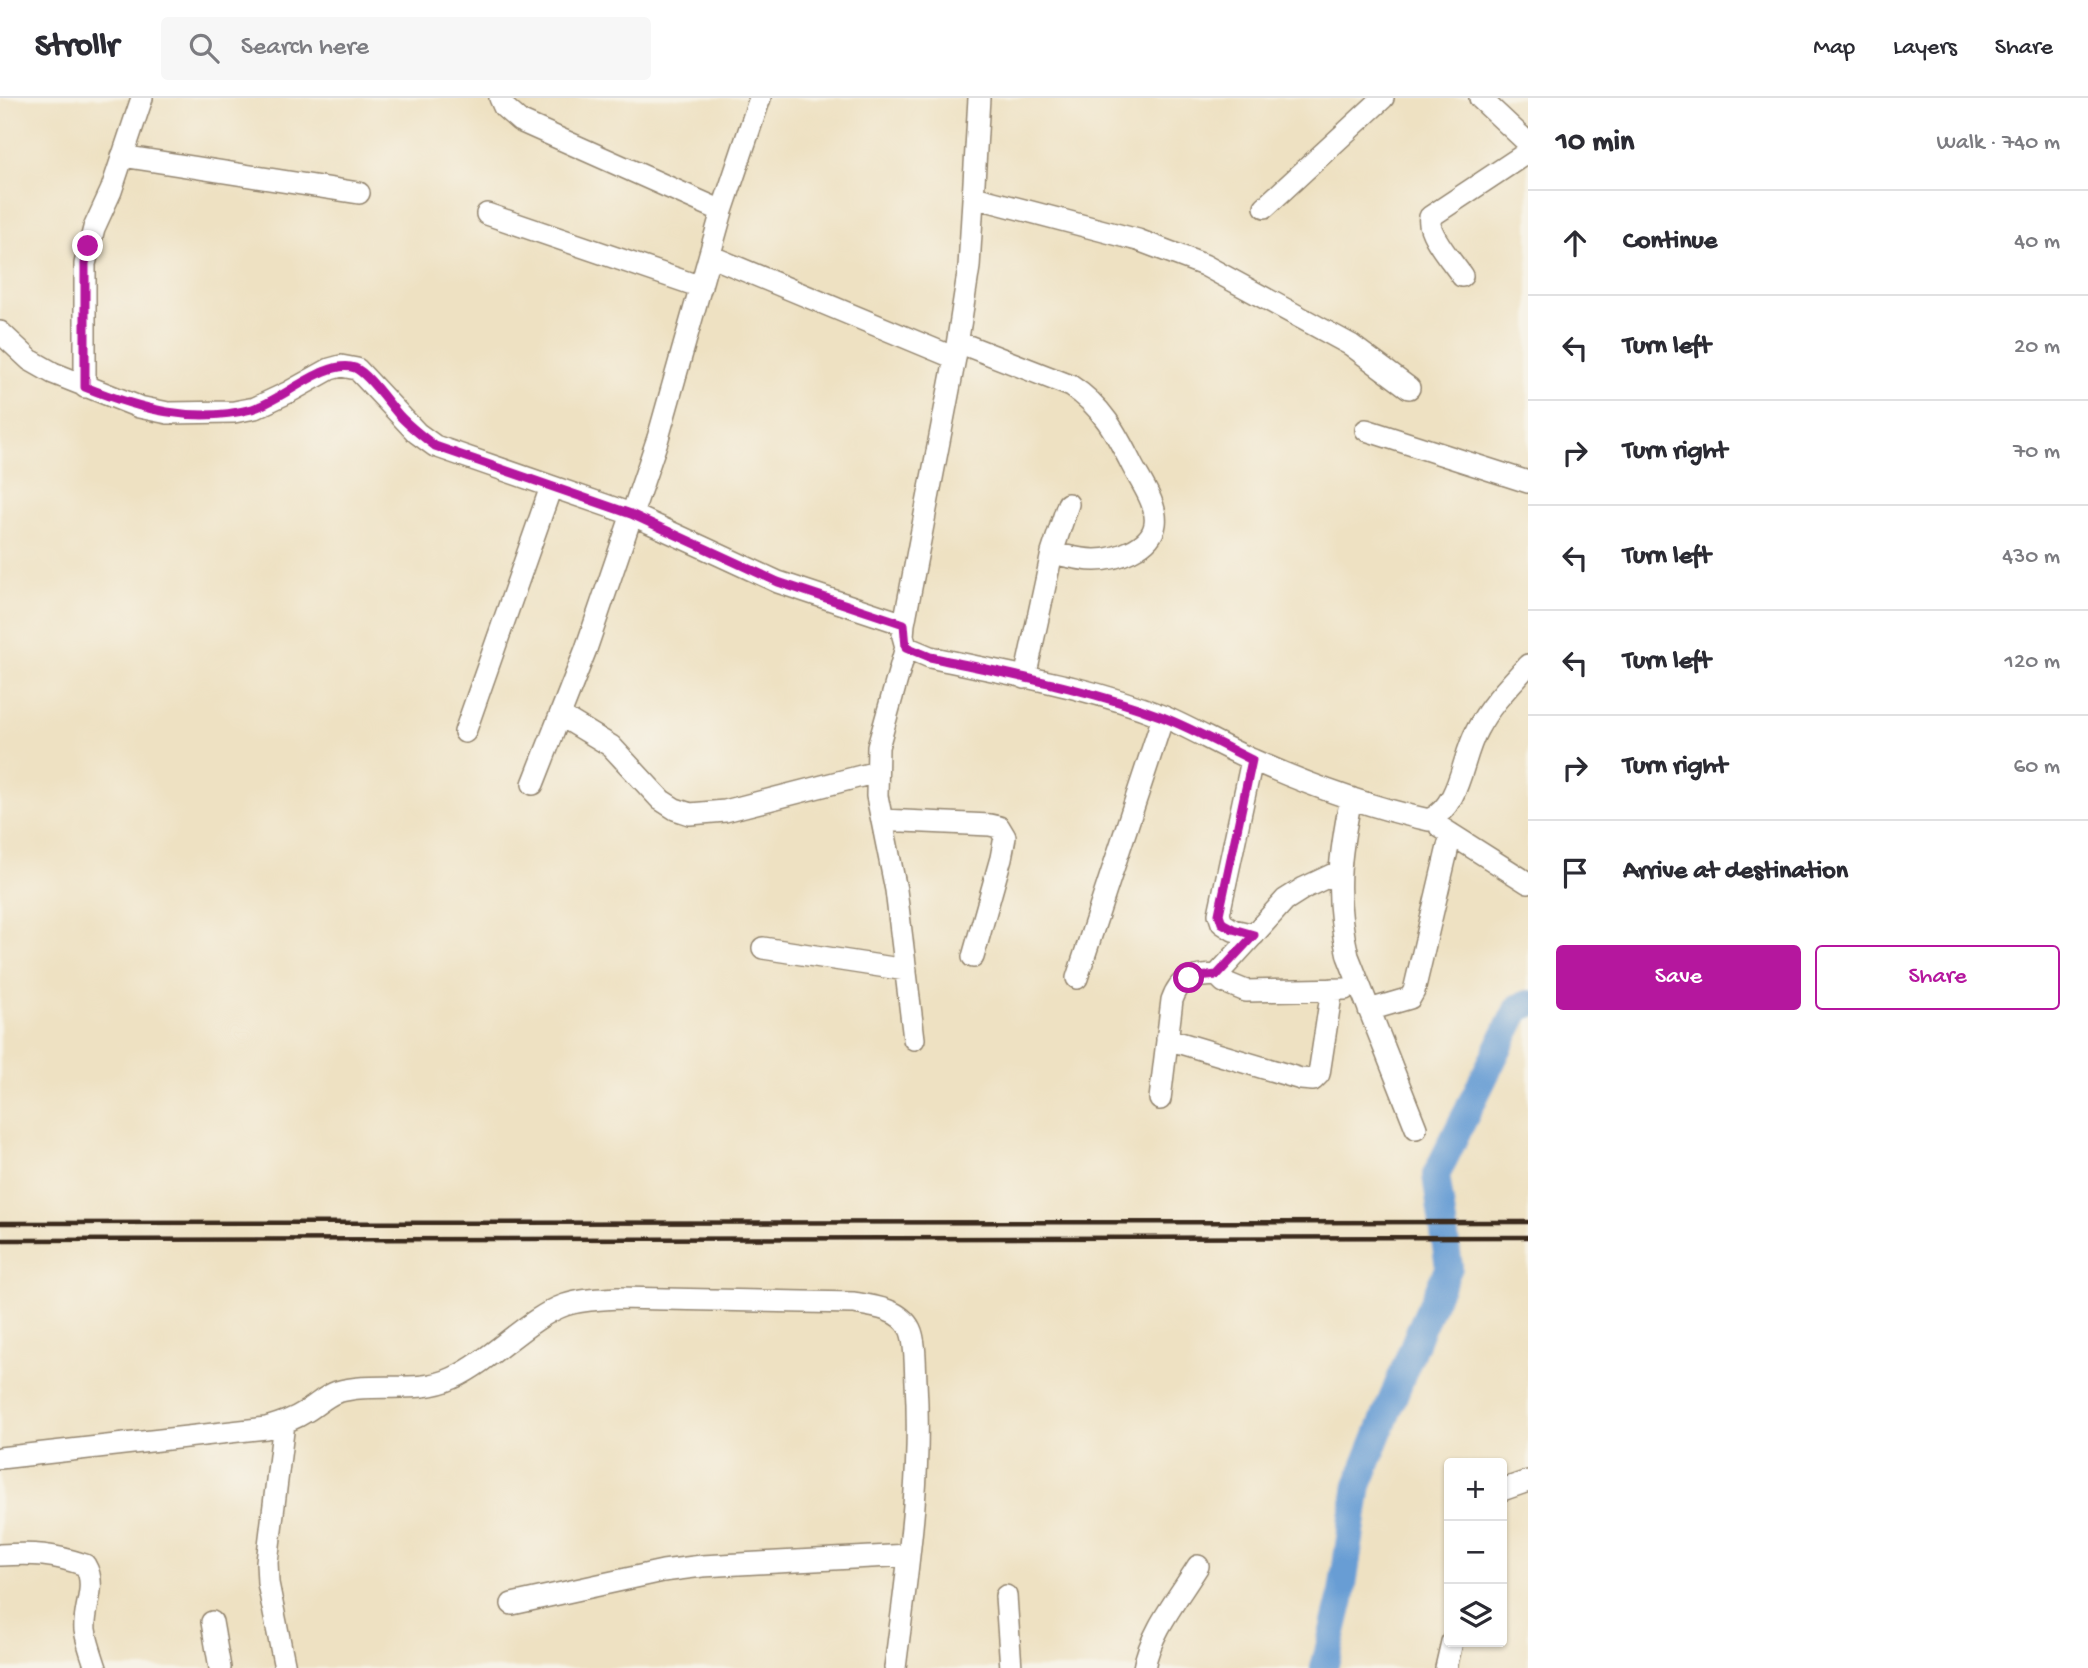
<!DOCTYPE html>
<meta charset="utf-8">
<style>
body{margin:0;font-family:"Gochi Hand",sans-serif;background:#f7f7f7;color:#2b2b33}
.controls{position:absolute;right:21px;bottom:21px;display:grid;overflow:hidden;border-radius:7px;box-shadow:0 2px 5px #0004}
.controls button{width:63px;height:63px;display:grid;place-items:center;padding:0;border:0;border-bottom:2px solid #e1e1e2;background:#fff;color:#2b2b33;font:35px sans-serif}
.stop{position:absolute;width:21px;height:21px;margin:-16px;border:5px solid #b5179e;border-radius:50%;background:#fff}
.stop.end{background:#b5179e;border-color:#fff;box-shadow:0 2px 7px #0008}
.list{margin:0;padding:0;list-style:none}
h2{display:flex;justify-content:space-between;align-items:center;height:91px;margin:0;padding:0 28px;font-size:30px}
h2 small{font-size:23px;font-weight:400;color:#7c7c81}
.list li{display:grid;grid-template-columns:46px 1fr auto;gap:21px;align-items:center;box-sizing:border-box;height:105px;padding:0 28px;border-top:2px solid #e1e1e2}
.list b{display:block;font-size:26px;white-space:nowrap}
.list em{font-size:23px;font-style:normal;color:#7c7c81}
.actions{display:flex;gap:14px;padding:21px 28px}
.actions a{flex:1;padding:16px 0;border:2px solid #b5179e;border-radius:7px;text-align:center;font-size:24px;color:#b5179e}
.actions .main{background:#b5179e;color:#fff}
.icon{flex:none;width:38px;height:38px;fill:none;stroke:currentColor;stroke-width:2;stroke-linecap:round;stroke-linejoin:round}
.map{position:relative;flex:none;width:1528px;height:1570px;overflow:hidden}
header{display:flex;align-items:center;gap:42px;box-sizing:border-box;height:98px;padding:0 35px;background:#fff;border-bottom:2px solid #e1e1e2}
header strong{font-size:33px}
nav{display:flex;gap:38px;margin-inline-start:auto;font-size:24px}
.search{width:490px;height:63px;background:#f7f7f7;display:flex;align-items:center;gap:18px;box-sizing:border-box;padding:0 24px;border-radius:7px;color:#7c7c81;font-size:26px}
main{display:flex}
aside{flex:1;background:#fff}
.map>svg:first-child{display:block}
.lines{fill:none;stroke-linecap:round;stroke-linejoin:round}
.river{stroke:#689dd4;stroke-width:28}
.minor-casing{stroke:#948670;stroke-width:24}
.minor{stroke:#fff;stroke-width:21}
.rail{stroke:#3b2a1e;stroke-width:4.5}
.route{stroke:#b5179e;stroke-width:9}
</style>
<header>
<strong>Strollr</strong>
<div class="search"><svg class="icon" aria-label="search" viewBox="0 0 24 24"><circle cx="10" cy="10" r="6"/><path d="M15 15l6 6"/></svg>Search here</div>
<nav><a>Map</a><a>Layers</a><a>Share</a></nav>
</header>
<main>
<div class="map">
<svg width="1528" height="1570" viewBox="0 0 1528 1570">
<rect width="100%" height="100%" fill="#f7f3e8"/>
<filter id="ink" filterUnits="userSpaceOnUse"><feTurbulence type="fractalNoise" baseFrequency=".0143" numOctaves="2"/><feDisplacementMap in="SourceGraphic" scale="14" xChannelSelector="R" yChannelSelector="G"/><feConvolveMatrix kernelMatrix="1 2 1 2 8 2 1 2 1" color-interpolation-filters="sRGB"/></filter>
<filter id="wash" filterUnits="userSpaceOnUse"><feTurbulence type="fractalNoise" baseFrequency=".00686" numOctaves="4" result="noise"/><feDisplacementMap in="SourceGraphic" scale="28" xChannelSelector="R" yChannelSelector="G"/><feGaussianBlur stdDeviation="1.57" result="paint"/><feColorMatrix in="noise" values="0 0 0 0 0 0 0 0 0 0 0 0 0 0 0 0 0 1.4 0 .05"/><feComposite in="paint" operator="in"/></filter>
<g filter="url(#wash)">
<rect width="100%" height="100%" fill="#eee1c2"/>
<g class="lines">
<!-- river -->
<path class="river" d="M1324 1570 1341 1501 1358 1387 1420 1232 1449 1169 1436 1077 1518 910 1528 906"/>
</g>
</g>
<g filter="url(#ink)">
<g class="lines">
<defs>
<path id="minor" d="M500 0 504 9 520 23 722 113
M979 0 969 169 955 260 904 526 903 538 906 549 930 559C1007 576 1088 588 1162 618 1193 631 1222 649 1253 662 1309 687 1369 709 1429 722 1461 707 1461 661 1477 632 1490 607 1509 588 1528 567
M1480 0 1528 45
M122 58 359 95
M974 99 1138 142 1204 167 1351 247 1409 290
M1265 109 1383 0
M487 116 701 189
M710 158 955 260
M1462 178C1453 164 1426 135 1430 119L1528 54
M0 234 30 262 53 275 139 309 168 315 234 314 255 310 289 294 330 271 341 268 357 271 417 335 435 348 631 416 778 484 904 526
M958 244 1071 288C1102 308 1116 335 1132 367 1140 383 1158 407 1155 426 1152 450 1114 462 1095 462 1080 462 1066 458 1052 455
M85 289V166L94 130 111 93 142 0
M1366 332 1528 384
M906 549 878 649 877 698 896 792 914 941
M1025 580 1052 455 1068 406
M560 617 611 648 661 702 675 711 690 716 725 713 877 674
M465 634 551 389
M1252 662 1219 816 1222 825 1233 832 1254 837
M533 686 586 551 658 340 722 113 760 0
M1351 700C1339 759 1334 799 1348 858L1416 1030
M882 722 990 727 999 729 1005 739 1001 760 973 859
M1440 729 1528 785
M763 850 906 872
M1217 877 1224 884 1246 893 1345 891
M1077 880 1163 619
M1369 912 1410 900 1414 893 1451 736
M1167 941 1301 981 1313 982 1319 976 1332 891
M1160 1001 1172 902C1181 877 1192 879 1217 877L1285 802 1304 790 1338 774
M284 1325 267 1464 268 1485 285 1570
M0 1360 266 1330C280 1326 293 1322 305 1314 316 1308 325 1298 337 1294 374 1283 417 1297 453 1280 492 1262 528 1220 565 1207 582 1201 601 1201 618 1200L854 1205C873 1208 900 1211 910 1231 916 1243 915 1270 916 1284 922 1380 907 1474 895 1570
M1502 1392 1528 1383
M0 1457C34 1455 53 1456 85 1467 98 1489 83 1509 85 1532 87 1544 92 1558 96 1570
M1006 1498 1011 1570
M512 1506 663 1473 702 1468 909 1457
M212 1524 220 1570
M1144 1570C1150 1534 1179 1499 1198 1468
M1446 1570 1452 1544"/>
</defs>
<!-- minor casing -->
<use href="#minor" class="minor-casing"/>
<!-- minor -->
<use href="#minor" class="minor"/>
<!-- rail -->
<path class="rail" d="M0 1125 1528 1124
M0 1142 1528 1139"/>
</g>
</g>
<g class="lines" filter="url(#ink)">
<!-- route -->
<path class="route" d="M88 148 85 166V289C140 311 193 326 252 311 282 303 326 260 355 270 368 275 388 305 399 317 410 329 422 338 435 348L631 416 778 484 904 526 906 549 930 559C1007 576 1086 590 1160 618 1191 630 1222 647 1252 662L1219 816 1222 825 1233 831 1254 837 1217 877 1189 880"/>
</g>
</svg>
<div class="controls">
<button>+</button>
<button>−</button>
<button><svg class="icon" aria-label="layers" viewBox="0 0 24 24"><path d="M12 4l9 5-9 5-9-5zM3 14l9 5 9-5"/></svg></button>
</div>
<div class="stop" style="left:1189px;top:880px"></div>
<div class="stop end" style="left:88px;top:148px"></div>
</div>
<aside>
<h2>10 min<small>Walk · 740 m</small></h2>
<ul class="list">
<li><svg class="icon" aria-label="ahead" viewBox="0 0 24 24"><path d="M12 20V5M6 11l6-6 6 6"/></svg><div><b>Continue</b></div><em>40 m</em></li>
<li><svg class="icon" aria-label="left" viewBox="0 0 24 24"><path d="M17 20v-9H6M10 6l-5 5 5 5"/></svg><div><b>Turn left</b></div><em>20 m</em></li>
<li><svg class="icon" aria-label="right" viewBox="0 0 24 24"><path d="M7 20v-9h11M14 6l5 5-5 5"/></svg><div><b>Turn right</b></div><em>70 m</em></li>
<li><svg class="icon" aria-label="left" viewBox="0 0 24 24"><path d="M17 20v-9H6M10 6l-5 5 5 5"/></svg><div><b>Turn left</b></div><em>430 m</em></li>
<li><svg class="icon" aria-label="left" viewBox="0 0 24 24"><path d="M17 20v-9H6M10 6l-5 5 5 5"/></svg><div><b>Turn left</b></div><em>120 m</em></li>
<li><svg class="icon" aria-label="right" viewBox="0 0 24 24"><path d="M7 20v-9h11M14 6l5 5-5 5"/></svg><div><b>Turn right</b></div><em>60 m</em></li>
<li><svg class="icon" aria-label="arrive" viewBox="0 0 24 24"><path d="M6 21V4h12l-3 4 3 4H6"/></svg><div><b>Arrive at destination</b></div></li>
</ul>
<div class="actions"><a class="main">Save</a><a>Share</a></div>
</aside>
</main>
